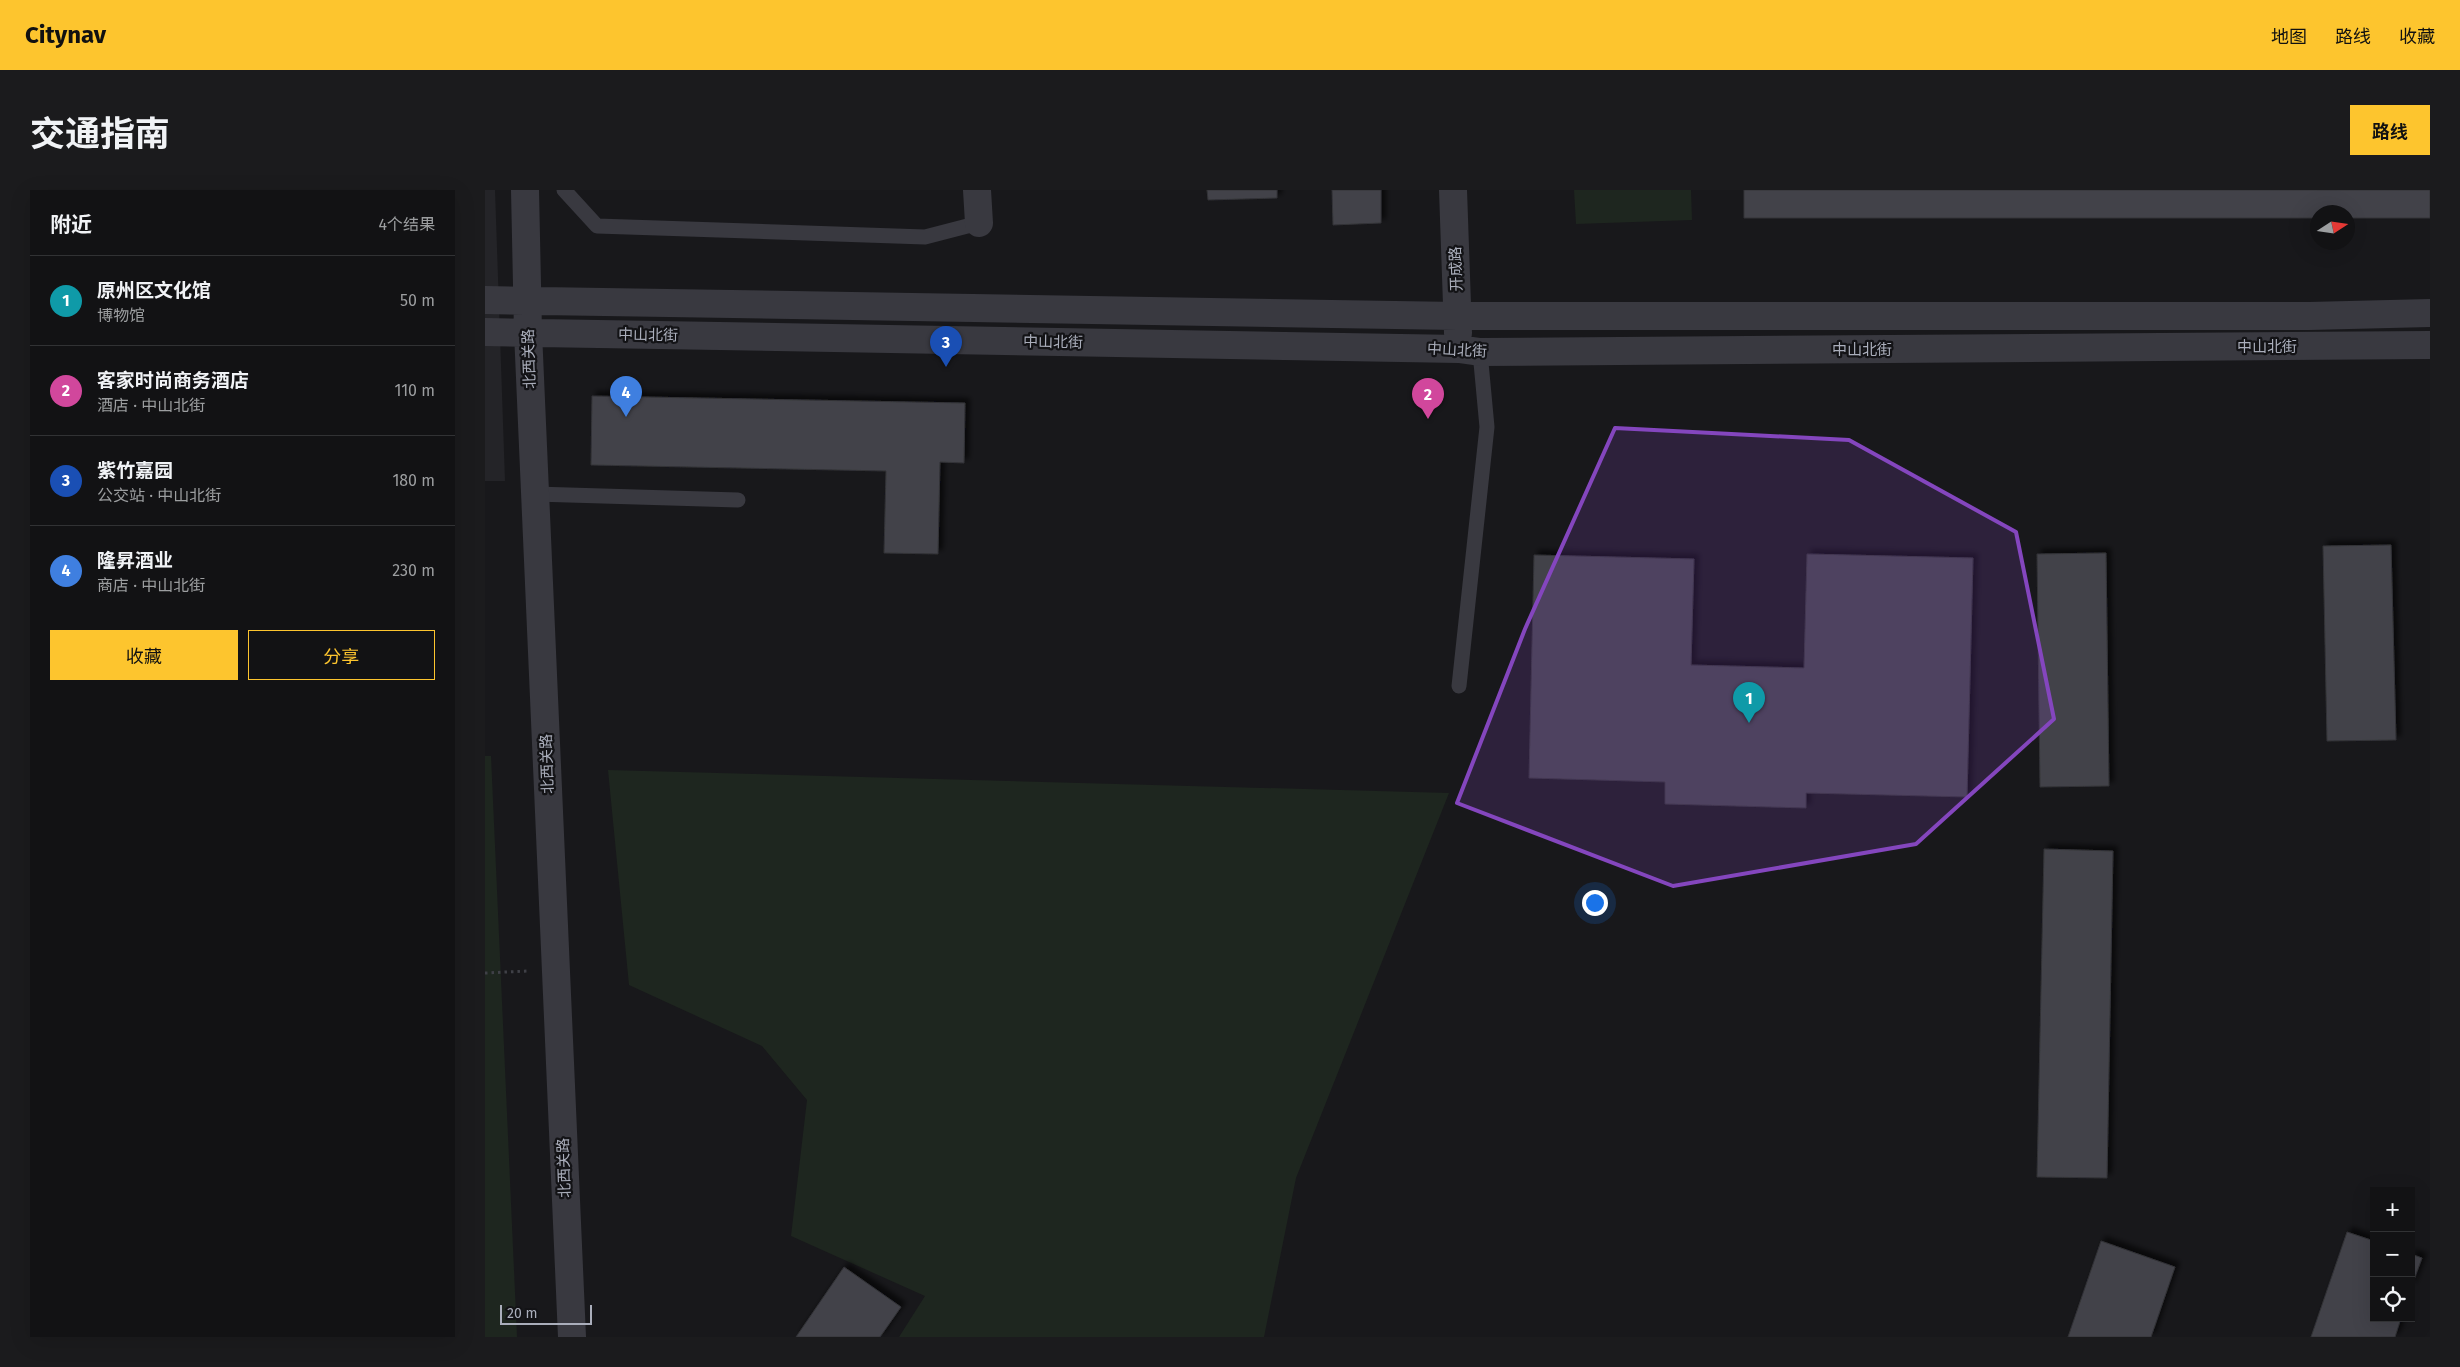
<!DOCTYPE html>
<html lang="zh">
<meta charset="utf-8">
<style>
body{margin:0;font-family:"Fira Sans","Noto Sans SC",sans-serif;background:#1b1b1d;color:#f1f3f6}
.controls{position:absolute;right:15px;bottom:15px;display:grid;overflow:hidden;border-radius:0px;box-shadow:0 5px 20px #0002}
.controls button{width:45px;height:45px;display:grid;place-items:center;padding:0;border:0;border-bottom:1px solid #313234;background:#121214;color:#f1f3f6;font:25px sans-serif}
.compass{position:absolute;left:1825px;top:15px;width:45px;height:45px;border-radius:50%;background:#121214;box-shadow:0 5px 20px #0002;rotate:78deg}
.scale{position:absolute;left:15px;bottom:12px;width:92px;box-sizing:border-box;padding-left:5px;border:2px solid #aaaebb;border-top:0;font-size:14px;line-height:18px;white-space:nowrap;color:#aaaebb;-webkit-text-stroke:4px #131316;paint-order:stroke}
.you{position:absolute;left:1109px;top:712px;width:18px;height:18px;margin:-12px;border:4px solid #fff;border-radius:50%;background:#1a73e8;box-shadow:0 0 0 8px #1a73e833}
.badge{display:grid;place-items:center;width:32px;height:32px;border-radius:50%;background:#fdc52e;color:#fff;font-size:16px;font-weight:700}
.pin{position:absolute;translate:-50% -41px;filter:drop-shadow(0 1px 2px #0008)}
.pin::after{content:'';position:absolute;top:26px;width:18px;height:15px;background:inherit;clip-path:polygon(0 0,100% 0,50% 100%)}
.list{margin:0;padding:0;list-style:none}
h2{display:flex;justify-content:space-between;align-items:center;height:65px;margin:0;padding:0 20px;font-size:21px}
h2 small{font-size:16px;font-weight:400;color:#9c9ea0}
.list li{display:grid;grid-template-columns:32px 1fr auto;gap:15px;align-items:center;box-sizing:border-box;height:90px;padding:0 20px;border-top:1px solid #313234}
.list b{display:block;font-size:19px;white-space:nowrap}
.list p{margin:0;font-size:16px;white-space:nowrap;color:#9c9ea0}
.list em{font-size:16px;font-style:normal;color:#9c9ea0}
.actions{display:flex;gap:10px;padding:15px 20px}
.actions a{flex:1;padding:11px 0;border:1px solid #fdc52e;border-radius:0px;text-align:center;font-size:18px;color:#fdc52e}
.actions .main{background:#fdc52e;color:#111}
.icon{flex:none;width:28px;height:28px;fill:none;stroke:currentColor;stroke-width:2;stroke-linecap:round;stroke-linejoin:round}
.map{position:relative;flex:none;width:1945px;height:1147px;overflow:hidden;border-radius:0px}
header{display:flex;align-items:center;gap:30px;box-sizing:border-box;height:70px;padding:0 25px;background:#fdc52e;color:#111}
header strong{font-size:24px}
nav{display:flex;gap:28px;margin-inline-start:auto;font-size:18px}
.intro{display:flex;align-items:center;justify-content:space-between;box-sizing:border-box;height:120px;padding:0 30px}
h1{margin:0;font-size:35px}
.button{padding:12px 22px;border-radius:0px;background:#fdc52e;color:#111;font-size:18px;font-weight:700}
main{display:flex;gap:30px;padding:0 30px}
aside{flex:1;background:#121214;border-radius:0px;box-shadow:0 5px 20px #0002}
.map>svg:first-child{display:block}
.built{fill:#242428}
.green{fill:#1e261f}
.building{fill:#424348;stroke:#323237;filter:url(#shadow)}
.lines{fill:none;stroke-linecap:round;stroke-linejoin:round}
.path{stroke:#3f4047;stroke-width:3;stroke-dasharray:2.5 4;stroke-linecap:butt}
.service{stroke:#393940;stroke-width:15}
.minor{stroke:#393940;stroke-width:28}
.tertiary{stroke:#393940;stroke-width:28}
.marked{fill:#8446be;fill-opacity:0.2;stroke:#8446be;stroke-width:4;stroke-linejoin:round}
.labels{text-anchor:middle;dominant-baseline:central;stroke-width:4.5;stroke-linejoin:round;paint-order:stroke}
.street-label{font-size:15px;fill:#aaaebb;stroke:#131316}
</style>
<header>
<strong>Citynav</strong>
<nav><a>地图</a><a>路线</a><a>收藏</a></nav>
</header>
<div class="intro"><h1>交通指南</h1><a class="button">路线</a></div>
<main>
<aside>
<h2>附近<small>4个结果</small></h2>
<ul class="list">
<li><span class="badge" style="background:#0f9aa8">1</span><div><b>原州区文化馆</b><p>博物馆</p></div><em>50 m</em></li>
<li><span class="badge" style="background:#d1479c">2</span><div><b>客家时尚商务酒店</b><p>酒店 · 中山北街</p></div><em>110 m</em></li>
<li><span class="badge" style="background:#1a4fb4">3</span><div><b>紫竹嘉园</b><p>公交站 · 中山北街</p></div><em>180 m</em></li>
<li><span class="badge" style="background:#3f7fe0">4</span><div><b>隆昇酒业</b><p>商店 · 中山北街</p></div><em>230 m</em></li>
</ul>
<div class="actions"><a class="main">收藏</a><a>分享</a></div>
</aside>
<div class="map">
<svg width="1945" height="1147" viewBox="0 0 1945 1147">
<defs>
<filter id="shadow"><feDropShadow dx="4.5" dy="-4.5" stdDeviation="2.5" flood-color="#0009"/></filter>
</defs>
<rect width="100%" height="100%" fill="#18181b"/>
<!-- built -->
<path class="built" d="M0 0H10L20 291H0Z"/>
<!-- green -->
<path class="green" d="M1089 0H1206L1207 30 1091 34Z
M0 566H6L32 1147H0Z
M123 580 964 603 811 988 779 1147H414L440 1106 306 1046 322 910 277 856 144 795Z"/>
<!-- building -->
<path class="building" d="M722 0H792V8L723 10Z
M847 0H896V33L848 35Z
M1259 0H1945V28H1862V22H1832V28H1259Z
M107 206 480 213 479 273 455 272 453 364 399 363 401 281 106 275Z
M1906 355 1911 550 1842 551 1838 356Z
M1621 363 1624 596 1555 597 1552 364Z
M1322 364 1488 368 1482 607 1321 603V618L1180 614V592L1044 588 1049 365 1209 369 1206 475 1319 478Z
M1559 659 1628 661 1622 988 1552 987Z
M1862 1042 1889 1051V1128H1916L1910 1147H1826Z
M1616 1051 1690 1077 1666 1147H1583Z
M1926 1064 1937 1068 1926 1098Z
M359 1077 416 1117 395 1147H311Z"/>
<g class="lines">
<!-- path -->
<path class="path" d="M0 783 43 781"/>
<!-- service -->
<path class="service" d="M79 0 112 36 440 47 494 33
M50 304 253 310
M974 496 1002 237 995 162"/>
<!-- minor -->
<path class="minor" d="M492 0 494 33"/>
<!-- tertiary -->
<path class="tertiary" d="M40 0 43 142 87 1147
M968 0 973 143
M0 110 972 126H1824L1945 123
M0 142 974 159 995 162 1945 155"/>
</g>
<!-- marked area -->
<path class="marked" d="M1130 238 1364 250 1531 342 1569 529 1431 654 1188 696 972 613 1040 439Z"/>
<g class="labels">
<!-- street labels -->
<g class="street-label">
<text transform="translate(971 79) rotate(-92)">开成路</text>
<text transform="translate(163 145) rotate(1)">中山北街</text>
<text transform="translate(568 152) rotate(1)">中山北街</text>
<text x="1782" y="157">中山北街</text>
<text transform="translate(972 160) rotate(3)">中山北街</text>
<text x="1377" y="160">中山北街</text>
<text transform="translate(44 169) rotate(-92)">北西关路</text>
<text transform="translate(62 574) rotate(-92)">北西关路</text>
<text transform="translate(79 978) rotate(-92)">北西关路</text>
</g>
</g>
</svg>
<div class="controls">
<button>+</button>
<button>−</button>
<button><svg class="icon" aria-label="locate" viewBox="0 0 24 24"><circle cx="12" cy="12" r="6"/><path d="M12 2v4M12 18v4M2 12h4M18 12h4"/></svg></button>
</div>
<svg class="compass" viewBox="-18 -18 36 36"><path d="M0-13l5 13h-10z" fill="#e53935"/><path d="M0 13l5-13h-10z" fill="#9c9ea0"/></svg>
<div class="scale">20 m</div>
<div class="you"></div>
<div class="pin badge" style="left:1264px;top:533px;background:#0f9aa8">1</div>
<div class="pin badge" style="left:943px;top:229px;background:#d1479c">2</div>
<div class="pin badge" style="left:461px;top:177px;background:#1a4fb4">3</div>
<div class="pin badge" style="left:141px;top:227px;background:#3f7fe0">4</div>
</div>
</main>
